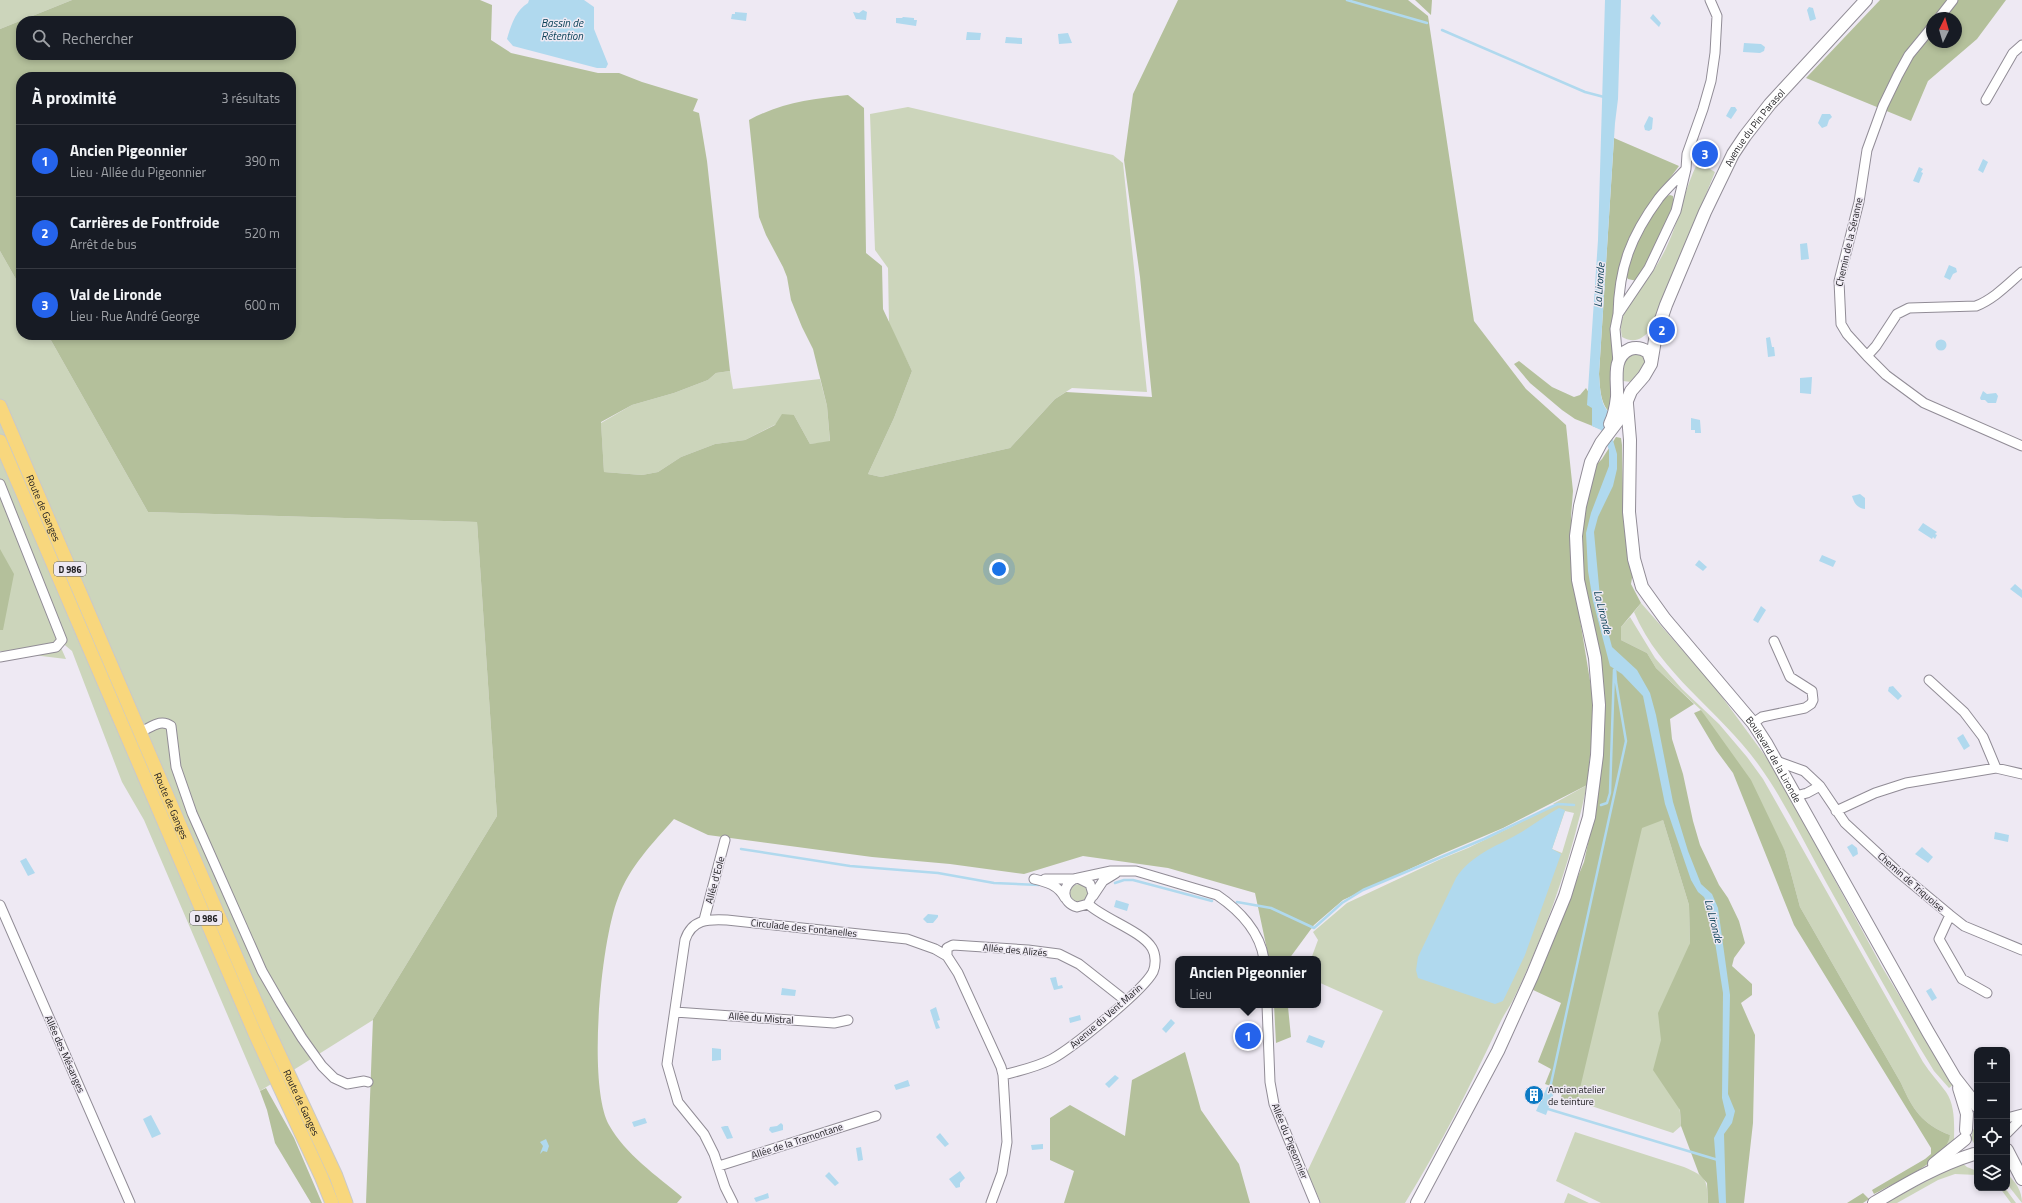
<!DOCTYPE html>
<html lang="fr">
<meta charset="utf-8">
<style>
body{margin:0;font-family:"Titillium Web",sans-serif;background:#242831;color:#f1f3f6}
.controls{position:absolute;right:12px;bottom:12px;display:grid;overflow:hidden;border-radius:8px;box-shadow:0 2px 6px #0003}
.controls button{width:36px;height:36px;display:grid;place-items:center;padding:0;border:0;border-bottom:1px solid #363941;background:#171b24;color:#f1f3f6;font:20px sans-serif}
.compass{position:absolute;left:1926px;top:12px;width:36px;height:36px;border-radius:50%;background:#171b24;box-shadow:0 2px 6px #0003;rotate:5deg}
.you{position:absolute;left:999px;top:569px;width:14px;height:14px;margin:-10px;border:3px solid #fff;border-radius:50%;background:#1a73e8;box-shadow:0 0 0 6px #1a73e833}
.badge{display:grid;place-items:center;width:26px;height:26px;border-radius:50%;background:#2563eb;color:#fff;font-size:13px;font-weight:700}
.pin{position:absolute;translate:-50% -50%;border:2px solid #fff;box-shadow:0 1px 4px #0006}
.popup{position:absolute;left:1175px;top:956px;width:146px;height:52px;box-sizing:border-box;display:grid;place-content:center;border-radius:8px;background:#171b24;filter:drop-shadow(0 1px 3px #0005);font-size:13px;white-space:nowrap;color:#9ea1a6}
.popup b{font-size:15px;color:#f1f3f6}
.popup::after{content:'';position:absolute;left:50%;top:100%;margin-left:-8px;border:8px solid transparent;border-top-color:#171b24}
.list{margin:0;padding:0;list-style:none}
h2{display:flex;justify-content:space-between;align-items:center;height:52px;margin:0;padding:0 16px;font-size:17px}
h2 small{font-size:13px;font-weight:400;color:#9ea1a6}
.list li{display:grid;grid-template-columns:26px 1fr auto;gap:12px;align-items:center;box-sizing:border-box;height:72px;padding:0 16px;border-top:1px solid #363941}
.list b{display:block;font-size:15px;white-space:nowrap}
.list p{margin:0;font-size:13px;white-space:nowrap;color:#9ea1a6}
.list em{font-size:13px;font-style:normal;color:#9ea1a6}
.icon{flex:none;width:22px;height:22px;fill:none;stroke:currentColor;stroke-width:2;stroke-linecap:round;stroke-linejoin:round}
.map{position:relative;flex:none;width:2022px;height:1203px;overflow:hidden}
.search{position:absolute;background:#171b24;box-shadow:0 2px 6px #0003;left:16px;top:16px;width:280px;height:44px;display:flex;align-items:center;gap:10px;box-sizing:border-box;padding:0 14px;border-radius:16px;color:#9ea1a6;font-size:15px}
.panel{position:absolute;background:#171b24;box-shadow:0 2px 6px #0003;left:16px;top:72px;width:280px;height:268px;border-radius:16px}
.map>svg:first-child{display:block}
.green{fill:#ccd5bb;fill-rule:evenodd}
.forest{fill:#b4c09b;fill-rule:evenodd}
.water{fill:#b0d9ee}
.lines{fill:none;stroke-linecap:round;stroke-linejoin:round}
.stream{stroke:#b0d9ee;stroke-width:2.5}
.street-casing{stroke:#918c96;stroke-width:11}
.secondary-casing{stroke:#918c96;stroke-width:14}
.primary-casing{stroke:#c9c9c9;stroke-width:15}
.street{stroke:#fff;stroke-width:9}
.secondary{stroke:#fff;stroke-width:12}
.primary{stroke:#f8d77d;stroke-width:13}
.labels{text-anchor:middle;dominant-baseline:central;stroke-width:3;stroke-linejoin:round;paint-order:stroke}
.shield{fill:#eee9f3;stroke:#5c5a5f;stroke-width:1}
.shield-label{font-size:9px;font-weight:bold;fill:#1e1d20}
.street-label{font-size:10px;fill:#1e1d20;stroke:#eee9f3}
.poi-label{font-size:10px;fill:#1e1d20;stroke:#eee9f3;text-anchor:start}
.water-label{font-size:11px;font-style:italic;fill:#0c4258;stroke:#eee9f3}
</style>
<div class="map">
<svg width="2022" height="1203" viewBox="0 0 2022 1203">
<rect width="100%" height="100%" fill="#eee9f3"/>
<!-- green -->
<path class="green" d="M0 0H72L0 29Z
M908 107 1113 155 1123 163 1147 392 1072 388 1055 399 1010 448 881 477 868 474 894 418 912 371 889 324 888 268 875 250 870 114Z
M1698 162 1715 172 1651 330C1641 339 1635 344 1622 337 1617 316 1631 300 1643 285 1652 274 1661 259 1667 246 1680 219 1684 189 1698 162Z
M0 251 21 288V335H48L148 512 477 522 497 816 373 1019 366 1203 373 1020 260 1091 144 820 122 782 72 651 60 641 54 632 66 659 0 651V630H2L0 570Z
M1635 353 1646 357 1644 368 1631 382 1623 381C1621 368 1622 359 1635 353Z
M730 371 733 389 820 379 827 406 830 442 810 444 794 415 745 440 715 444 681 457 658 472 642 475 604 472 601 423 632 405 674 393 708 380 716 373Z
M1641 603 1714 686 1774 768 1882 967 1953 1085 1949 1088 1934 1071 1920 1048C1888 993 1857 937 1826 882 1804 842 1784 800 1758 764 1719 710 1660 674 1634 612Z
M1630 617 1655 658 1682 689 1719 724 1747 757 1763 779 1923 1062C1930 1073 1939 1082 1946 1092 1956 1106 1954 1128 1954 1144L1939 1156 1950 1135C1922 1124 1913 1110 1901 1083L1800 907 1785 851 1701 710 1656 668 1647 653 1621 640V627Z
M1587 785C1571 860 1546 933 1512 1002 1508 1009 1503 1016 1500 1023 1471 1084 1441 1145 1405 1203H1321L1307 1172 1383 1011 1318 982V959H1311L1318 940 1313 932 1347 903 1441 859 1468 848 1556 805 1553 804ZM1565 811 1574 813 1562 853 1552 849Z
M1663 820 1689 905 1690 943 1673 1023 1681 1126 1673 1133 1564 1097 1636 823Z
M1070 893a9 9 0 1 1 18 0a9 9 0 1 1-18 0Z
M1977 1125V1149L1971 1138 1973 1130Z
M1575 1132 1684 1167C1707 1177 1707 1179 1708 1203H1601L1556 1181Z
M1962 1163 1967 1167 1977 1171V1175L1955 1174 1938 1180 1897 1203H1884Z
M2007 1174C2016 1182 2022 1191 2022 1203L2007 1184Z
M2000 1188H2005L2016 1203H2011Z
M1568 1193 1589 1203H1564Z"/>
<!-- forest -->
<path class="forest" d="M72 0H480L492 5 491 40 511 53 598 73H619L642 82 698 99 693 111 699 113 707 161 730 371 716 373 708 380 674 393 632 405 601 422 604 472 642 475 658 472 681 457 715 444 745 440 775 425 782 414 794 415 810 444 830 441 827 406 813 349 802 327 791 300 787 277 783 267 766 235 759 217 749 120C783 102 811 99 848 95L864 108 866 253 882 266 883 309 912 371 894 418 868 474 881 477 1010 448 1055 399 1066 392 1152 397 1140 277 1124 160 1133 94 1178 0H1408L1428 16 1474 321 1526 389 1566 425 1573 491 1571 517 1572 571 1593 699V729L1587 785 1503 828 1442 854 1343 900 1314 925 1289 959H1269L1255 893 1168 868 1083 856 1024 874 950 864 872 857 708 835 674 819C653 843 629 867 618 898 601 941 587 1084 609 1125 625 1154 657 1176 682 1197L677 1203H366L373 1019 497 816 477 522 148 512 48 335H291V77H21V288L0 251V29ZM21 21H291V55H21Z
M1415 0H1432L1431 15Z
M1880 0H2006L1977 39 1928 81 1911 121 1806 78ZM1932 18H1956V42H1932Z
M1614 138 1679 166 1641 217 1629 238 1621 260 1617 285 1613 415C1600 407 1600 387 1599 374Z
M1670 195 1673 196 1674 205 1650 258 1637 281 1628 279 1626 276C1626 272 1626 267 1627 264 1630 251 1658 197 1670 195Z
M1519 361 1552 387 1574 397 1580 395 1586 388 1606 421 1600 429 1575 419 1562 410 1530 383 1514 364Z
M1616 437 1621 438 1622 445 1623 509 1627 550 1633 572 1631 584 1641 603 1621 627V640L1647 653 1656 668 1694 704 1670 719 1672 739 1683 774 1693 821 1700 845 1719 885 1728 898 1739 921 1745 943 1734 958 1732 966 1752 984V995L1741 1003 1755 1035 1753 1123 1744 1203H1708L1707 1183 1699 1174 1681 1126 1680 1110 1653 1070 1661 1040 1658 1013 1690 943 1689 905 1663 820 1642 828 1576 1105 1560 1101 1563 1090 1545 1084 1551 1069 1538 1062 1561 1003 1531 989 1584 862 1598 797 1604 728 1600 653 1585 589 1581 537 1584 516 1594 467 1602 459Z
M0 549 14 574 3 630H0Z
M1701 710 1751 780 1785 851 1800 907 1901 1083C1913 1110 1922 1124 1950 1135 1947 1161 1896 1182 1874 1194L1872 1190 1925 1159 1931 1154V1148L1794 925 1733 773 1716 750 1694 713Z
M1274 1005H1290L1288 1007 1291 1037 1276 1043Z
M1185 1052 1201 1110 1239 1164 1250 1203H1064L1074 1171 1050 1160V1118L1070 1105 1125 1136 1132 1080Z
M266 1088 294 1138 322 1203H311L275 1143 267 1110 260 1091Z
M1863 1193 1869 1199 1863 1203H1847Z"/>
<!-- water -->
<path class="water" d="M529 0H584L594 7V29L608 64 606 68H597L513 46 507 39C511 25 516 10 528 3Z
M1605 0H1621L1618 99 1615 123 1599 374C1600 385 1600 405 1609 412L1607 420 1617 454V469L1613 486 1598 517 1594 532 1600 597 1606 624 1612 647 1637 670 1650 693 1656 715 1673 802 1688 851 1701 884 1712 894 1718 908 1730 995 1728 1094 1735 1111 1732 1123 1724 1134 1726 1203H1719L1714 1138 1726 1115 1722 1098 1723 993 1710 910 1704 897 1698 892 1691 880 1665 804 1643 696 1622 674 1610 666 1593 601 1588 571 1586 533 1591 513 1609 466V450L1601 430 1592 426V408L1587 405 1598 240Z
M1809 7 1813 8 1816 19 1810 21 1807 10Z
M863 10 867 12 866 20 856 19 853 12 859 13Z
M735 12 747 13 746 21 731 19 732 14H735Z
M1653 14 1661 23 1659 27 1650 18Z
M903 17 914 18V20H917L916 26 896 23V18H902Z
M967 32 981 33 980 40H966Z
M1068 33 1072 43 1059 44 1058 34Z
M1006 37 1022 38V44L1005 43Z
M1744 43 1761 44 1765 47 1764 51 1760 53 1743 52Z
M1731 107H1735L1737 110 1731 119 1726 116Z
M1822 114H1830L1832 117 1829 120 1827 126 1822 128 1818 123Z
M1649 116 1653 118 1652 129 1649 131 1645 130 1644 126Z
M1983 159 1988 162 1983 173 1978 170Z
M1919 167 1923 169 1921 172 1923 173 1919 183 1913 181Z
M1807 243 1809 259 1801 260 1800 244Z
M1949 265 1956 268 1957 272 1953 274 1950 280 1944 277Z
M1770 337 1772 347H1774L1775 356 1768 357 1766 338Z
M1935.5 345a5.5 5.5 0 1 1 11 0a5.5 5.5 0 1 1-11 0Z
M1812 377 1811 394 1800 393V378Z
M1983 391 1987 394 1996 393 1998 396 1996 403H1988L1985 400H1981L1980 398Z
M1691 418 1700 420 1701 433H1695V430H1691Z
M1860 494 1865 498V509C1857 508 1854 503 1852 496Z
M1923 523 1937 532 1935 534 1937 535 1935 539 1933 537 1932 539 1918 530Z
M1822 555 1836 561 1833 567 1819 561Z
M1699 560 1707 567 1703 571 1695 565Z
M2015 584 2022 590V598L2010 589Z
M1761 606 1766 610 1758 623 1753 620Z
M1893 686 1902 696 1898 700 1888 691 1889 687Z
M1963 734 1970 746 1964 750 1957 738Z
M1559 808 1565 810 1552 849 1561 854 1525 955 1503 1001 1495 1004 1418 978 1416 970 1418 957 1456 878C1471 855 1495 847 1518 834 1532 826 1545 816 1559 808Z
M1995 832 2009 835 2008 842 1994 839Z
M1852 844 1857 848 1858 854 1853 857 1847 847Z
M1922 847 1933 857 1928 863 1915 854Z
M26 858 35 873 28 876 20 861Z
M1116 900 1129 904 1127 911 1114 907Z
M928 914 938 915V917L933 923H927L923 919Z
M1056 977 1058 986 1062 985 1063 988 1054 990 1050 978Z
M782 988 796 990 795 996 781 995Z
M1931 988 1937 998 1932 1001 1926 991Z
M936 1007 940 1020 937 1021 940 1028 936 1029 930 1010Z
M1080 1015 1081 1020 1070 1023 1069 1018Z
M1171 1019 1175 1023 1166 1033 1162 1029Z
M1309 1035 1325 1041 1322 1048 1306 1042Z
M712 1048 721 1049V1060L712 1061Z
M1115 1075 1119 1078 1109 1088 1105 1084Z
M908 1080 910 1086 896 1090 894 1085Z
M1547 1087 1555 1090 1546 1115 1536 1111Z
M151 1115 161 1134 152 1138 143 1119Z
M645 1118 647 1123 634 1127 632 1122Z
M781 1123 783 1125V1130L772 1133 769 1130 770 1127 777 1126Z
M725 1126H728L733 1138 727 1139 721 1127Z
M940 1133 949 1144 945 1147 936 1137Z
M546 1139 549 1146 547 1152 543 1151 540 1154 543 1146 540 1142Z
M1043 1144V1149L1032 1150 1031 1145Z
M861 1147 863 1160 858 1161 856 1148Z
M960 1171 965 1178 960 1183V1187L956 1188 949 1179Z
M829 1172 839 1183 835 1186 825 1176Z
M768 1193 769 1198 756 1202 754 1198Z"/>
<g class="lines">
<!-- stream -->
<path class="stream" d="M1347 0 1427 23
M1442 30 1585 92 1604 97
M1601 805 1607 803 1610 793 1614 670
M741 849 850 866 938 873 994 883 1039 885
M1115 883 1124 880H1133L1212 901
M1237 902 1271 908 1314 928 1342 903 1363 890 1484 839 1551 807 1558 804 1574 805
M1550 1088 1626 741 1616 682 1615 668
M1548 1109 1718 1160"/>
<defs>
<path id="street" d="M1939 18 1953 0
M1932 27 1909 55 1898 75 1883 106 1867 150 1859 202 1839 281 1841 324 1847 334 1867 356 1886 375 1924 403 2022 446
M1986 100 2013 53 2022 45
M1686 169C1677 179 1667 188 1659 198 1631 236 1619 267 1618 314L1649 268 1676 211 1686 169 1687 154 1703 109 1711 81 1715 53 1717 16 1710 0
M1618 314 1615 329 1618 362
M1867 356 1876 346 1897 314 1909 308 1976 306C1994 299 2008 284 2022 272
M0 484 62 640 56 647 0 657
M1929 680 1964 712 1983 737 1996 768
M1753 723 1762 717 1805 708 1811 704 1813 700 1812 691 1790 677 1774 641
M140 732C151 728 160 718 171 726L176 767 192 813 262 971 281 1004 302 1038 322 1066 334 1078 347 1084 364 1081 368 1082
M1779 762 1804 771 1820 786 1845 823 1897 871 1950 915 1964 926 2022 950
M1796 796 1807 793 1820 786
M1836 811 1875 793 1906 783 1996 768 2022 774
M1078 878 1090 884 1093 894 1088 904 1077 907C1062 903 1061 887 1074 879L1111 871H1136L1217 895C1239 910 1260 932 1264 959
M1034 879C1047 882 1058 885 1065 898
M1045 879H1074
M1093 896 1103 881 1116 873
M0 905 130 1203
M1950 915 1939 939 1962 979 1987 993
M704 920 725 840
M947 956V948L953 945 1028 950 1059 954 1079 964 1126 1001
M1267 1005 1270 1082 1274 1104 1315 1203
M675 1012 834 1023 848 1020
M1003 1075C1019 1071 1037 1067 1052 1059 1072 1048 1143 991 1153 972 1156 965 1156 955 1152 948 1142 931 1104 919 1088 904
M2007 1118 2022 1114
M2007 1133 2022 1118
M719 1166 876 1116
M733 1203 725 1187 714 1154 704 1134 678 1102 667 1064 685 940C692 919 708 919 727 920L907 939 935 949 947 956 958 973 1001 1067 1003 1075 1007 1142 1002 1173 991 1203"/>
<g id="secondary">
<path id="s1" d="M1627 404 1630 440 1629 512 1634 559 1642 587 1665 619 1753 723 1766 743 1928 1032 1955 1078 1977 1106"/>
<path d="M1610 424C1614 416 1616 406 1617 397 1618 382 1611 357 1630 349 1636 347 1642 348 1648 352L1651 360"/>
<path d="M1959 1088 1967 1114 1966 1130"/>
<path d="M2007 1150 2022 1179"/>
<path d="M1934 1164 1965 1139"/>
<path id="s2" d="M1417 1203 1498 1051 1532 976 1565 896 1589 817 1597 755 1599 705 1595 658 1578 580 1576 536 1580 506 1591 462 1601 443 1620 418 1631 391 1644 376 1651 364 1656 334 1666 305 1705 212 1733 154 1745 136 1770 104 1866 0"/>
<path d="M1874 1203C1906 1184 1938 1165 1974 1154"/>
</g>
<g id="primary">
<path id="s3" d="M0 406 267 1028 336 1176 346 1203"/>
<path d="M0 441 256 1036 321 1176 332 1203"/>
</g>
</defs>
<!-- street casing -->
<use href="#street" class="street-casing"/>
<!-- secondary casing -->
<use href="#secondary" class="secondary-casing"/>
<!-- primary casing -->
<use href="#primary" class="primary-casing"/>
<!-- street -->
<use href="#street" class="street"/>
<!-- secondary -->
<use href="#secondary" class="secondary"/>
<!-- primary -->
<use href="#primary" class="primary"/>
</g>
<!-- icons -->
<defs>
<symbol id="building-disc" viewBox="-11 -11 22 22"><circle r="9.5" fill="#0d7ac4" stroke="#eee9f3"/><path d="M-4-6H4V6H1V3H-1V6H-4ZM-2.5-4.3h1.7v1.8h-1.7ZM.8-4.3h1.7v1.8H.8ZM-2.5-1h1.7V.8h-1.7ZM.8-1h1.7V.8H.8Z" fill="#fff"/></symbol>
</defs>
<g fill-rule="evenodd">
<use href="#building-disc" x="1523" y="1084" width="22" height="22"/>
</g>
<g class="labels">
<!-- shield labels -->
<g class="shield">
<rect x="54" y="562" width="32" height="14" rx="3"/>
<rect x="190" y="911" width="32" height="14" rx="3"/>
</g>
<g class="shield-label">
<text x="70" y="569">D 986</text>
<text x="206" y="918">D 986</text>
</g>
<!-- street labels -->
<g class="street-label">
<text stroke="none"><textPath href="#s2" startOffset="1159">Avenue du Pin Parasol</textPath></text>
<text transform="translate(1849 242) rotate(-77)">Chemin de la Séranne</text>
<text stroke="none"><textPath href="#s3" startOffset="111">Route de Ganges</textPath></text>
<text stroke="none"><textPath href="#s1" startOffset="402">Boulevard de la Lironde</textPath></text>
<text stroke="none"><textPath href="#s3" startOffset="435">Route de Ganges</textPath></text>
<text transform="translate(715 880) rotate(-75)">Allée d'Eole</text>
<text transform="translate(1911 882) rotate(41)">Chemin de Triquoise</text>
<text transform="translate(804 928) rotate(6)">Circulade des Fontanelles</text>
<text transform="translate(1015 950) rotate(5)">Allée des Alizés</text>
<text transform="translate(1106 1016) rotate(-41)">Avenue du Vent Marin</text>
<text transform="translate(761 1018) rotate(4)">Allée du Mistral</text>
<text transform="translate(65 1054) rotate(66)">Allée des Mésanges</text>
<text stroke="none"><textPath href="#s3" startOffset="759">Route de Ganges</textPath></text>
<text transform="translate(797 1141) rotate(-18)">Allée de la Tramontane</text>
<text transform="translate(1290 1141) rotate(68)">Allée du Pigeonnier</text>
</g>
<!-- poi labels -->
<g class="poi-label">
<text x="1548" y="1089">Ancien atelier<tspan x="1548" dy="12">de teinture</tspan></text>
</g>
<!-- water labels -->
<g class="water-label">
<text x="562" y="23">Bassin de<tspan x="562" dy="13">Rétention</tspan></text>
<text transform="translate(1599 285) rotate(-86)">La Lironde</text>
<text transform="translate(1603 612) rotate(76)">La Lironde</text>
<text transform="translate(1714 921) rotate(76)">La Lironde</text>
</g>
</g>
</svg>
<div class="controls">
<button>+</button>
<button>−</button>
<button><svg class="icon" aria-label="locate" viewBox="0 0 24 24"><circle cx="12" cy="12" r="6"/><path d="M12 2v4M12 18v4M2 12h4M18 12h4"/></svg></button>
<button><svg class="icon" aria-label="layers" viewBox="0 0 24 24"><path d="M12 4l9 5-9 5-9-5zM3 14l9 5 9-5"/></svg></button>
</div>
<svg class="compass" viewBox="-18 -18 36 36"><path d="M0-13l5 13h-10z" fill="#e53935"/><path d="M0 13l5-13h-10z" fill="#9ea1a6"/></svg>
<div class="you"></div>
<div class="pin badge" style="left:1248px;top:1036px">1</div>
<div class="popup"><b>Ancien Pigeonnier</b>Lieu</div>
<div class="pin badge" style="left:1662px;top:330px">2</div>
<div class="pin badge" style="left:1705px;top:154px">3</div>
<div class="search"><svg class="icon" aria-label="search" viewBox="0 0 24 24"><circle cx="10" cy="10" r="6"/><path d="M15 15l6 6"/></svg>Rechercher</div>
<section class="panel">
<h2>À proximité<small>3 résultats</small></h2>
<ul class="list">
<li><span class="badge">1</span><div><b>Ancien Pigeonnier</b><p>Lieu · Allée du Pigeonnier</p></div><em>390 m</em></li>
<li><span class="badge">2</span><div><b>Carrières de Fontfroide</b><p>Arrêt de bus</p></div><em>520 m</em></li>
<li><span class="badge">3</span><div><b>Val de Lironde</b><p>Lieu · Rue André George</p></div><em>600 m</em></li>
</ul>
</section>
</div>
